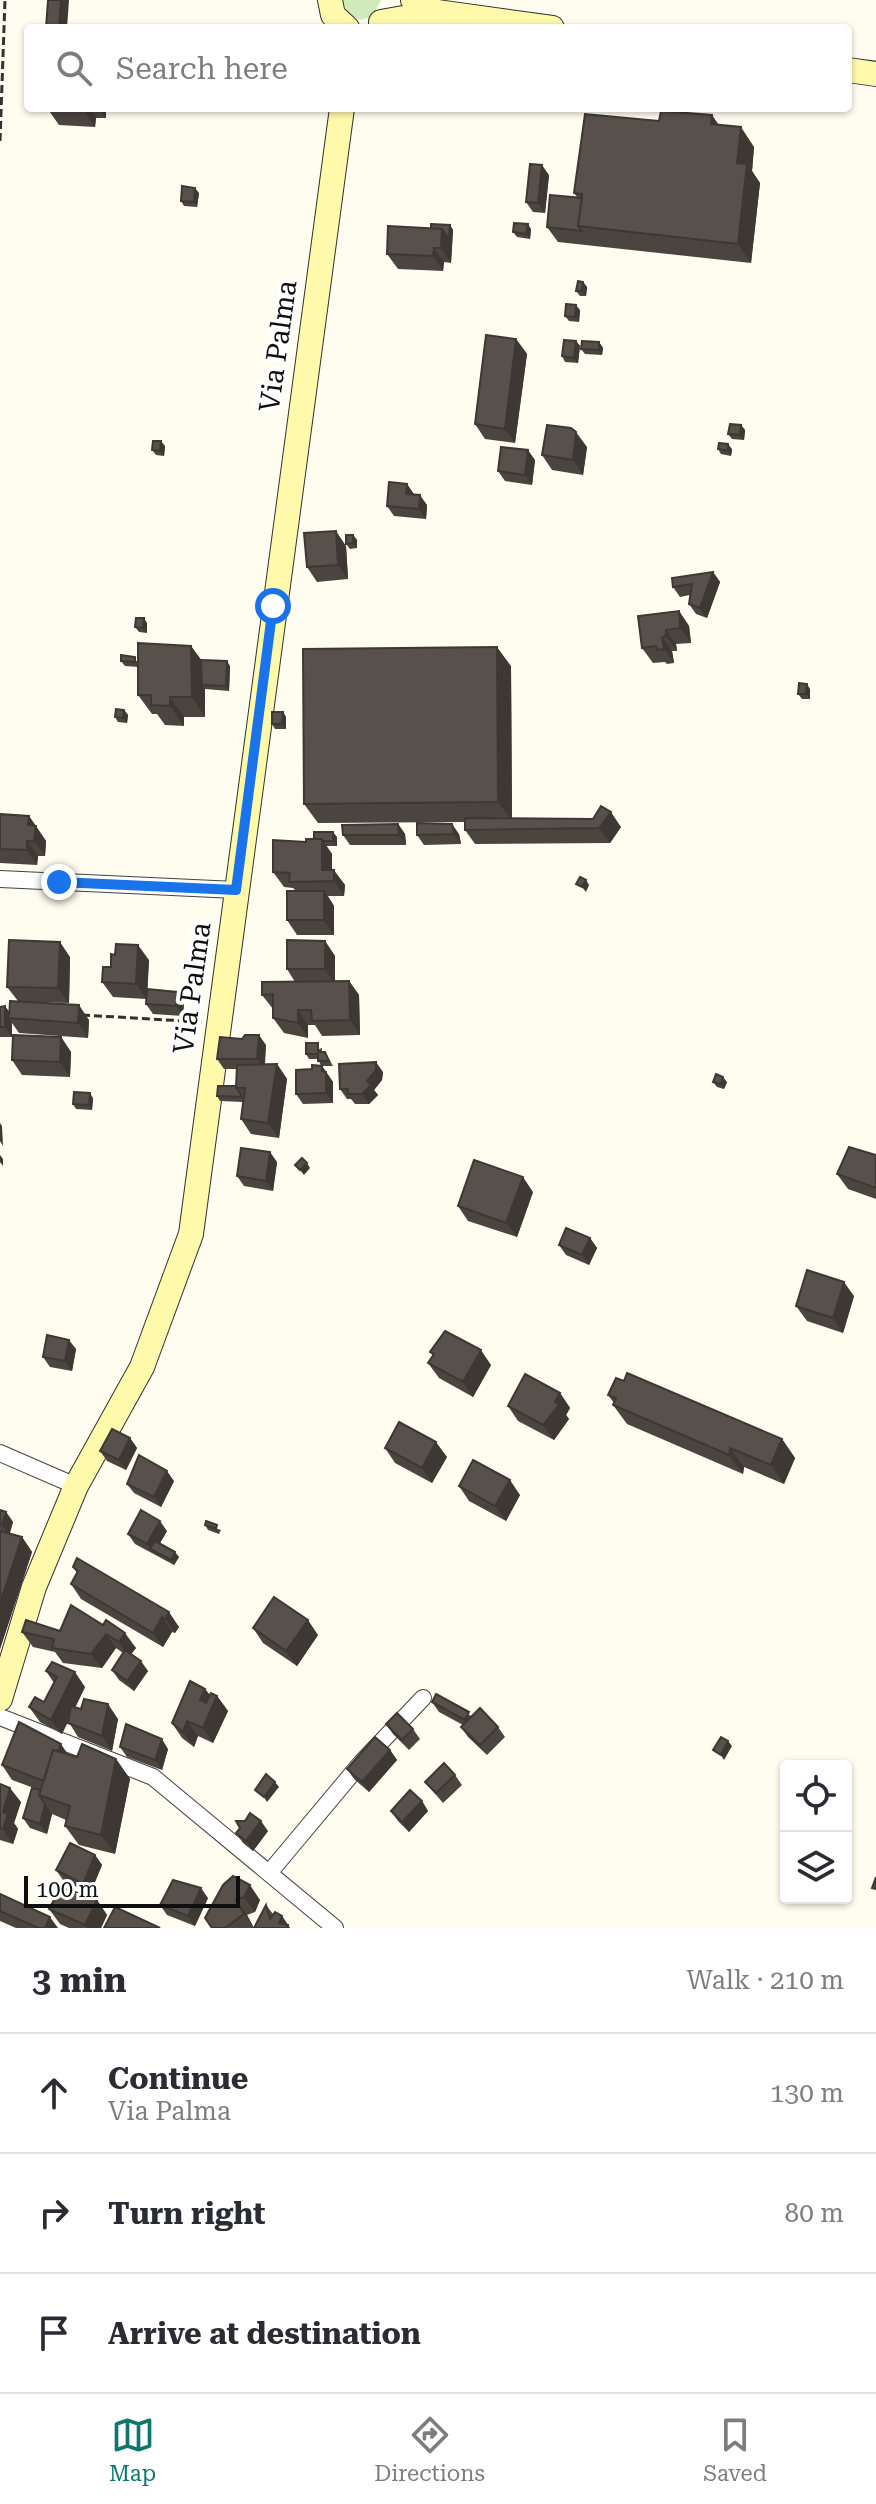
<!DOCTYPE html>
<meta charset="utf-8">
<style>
body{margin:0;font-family:"Roboto Serif",serif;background:#f2f2f3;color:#2b2b33}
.controls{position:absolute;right:24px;bottom:24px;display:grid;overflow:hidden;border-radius:8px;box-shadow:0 2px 6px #0004}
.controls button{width:72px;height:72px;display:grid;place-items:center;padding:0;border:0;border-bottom:2px solid #e1e1e2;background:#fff;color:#2b2b33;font:40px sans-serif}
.scale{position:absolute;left:24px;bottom:20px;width:216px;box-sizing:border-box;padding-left:8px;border:4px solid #0f0f0f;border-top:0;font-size:22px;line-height:28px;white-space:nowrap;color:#0f0f0f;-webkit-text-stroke:6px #fff;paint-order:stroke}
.stop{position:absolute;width:24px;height:24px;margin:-18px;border:6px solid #1a73e8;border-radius:50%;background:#fff}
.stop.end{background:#1a73e8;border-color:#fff;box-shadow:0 2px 8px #0008}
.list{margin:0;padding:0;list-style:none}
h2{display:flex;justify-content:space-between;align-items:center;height:104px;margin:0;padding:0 32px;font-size:34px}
h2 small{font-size:26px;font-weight:400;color:#7c7c81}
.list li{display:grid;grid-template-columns:52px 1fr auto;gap:24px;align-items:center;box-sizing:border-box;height:120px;padding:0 32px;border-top:2px solid #e1e1e2}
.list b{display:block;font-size:30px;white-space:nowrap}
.list p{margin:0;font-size:26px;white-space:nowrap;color:#7c7c81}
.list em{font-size:26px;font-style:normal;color:#7c7c81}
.icon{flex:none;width:44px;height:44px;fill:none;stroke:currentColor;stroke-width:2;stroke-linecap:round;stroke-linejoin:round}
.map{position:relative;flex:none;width:876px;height:1928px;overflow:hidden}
.search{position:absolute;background:#fff;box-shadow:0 2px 6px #0004;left:24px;right:24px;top:24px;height:88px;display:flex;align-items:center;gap:20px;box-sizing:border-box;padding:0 28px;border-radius:8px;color:#7c7c81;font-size:30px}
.sheet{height:464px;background:#fff}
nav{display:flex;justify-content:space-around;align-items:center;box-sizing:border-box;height:112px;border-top:2px solid #e1e1e2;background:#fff;font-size:22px;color:#7c7c81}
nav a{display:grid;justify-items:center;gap:4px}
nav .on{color:#0f766e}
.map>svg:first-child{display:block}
.green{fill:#d0eab9}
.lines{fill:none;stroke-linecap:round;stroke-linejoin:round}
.street-casing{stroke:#424242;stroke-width:18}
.secondary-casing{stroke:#313131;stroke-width:26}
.path{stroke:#313131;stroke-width:3;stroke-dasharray:8 4;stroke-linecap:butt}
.street{stroke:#fff;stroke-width:16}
.secondary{stroke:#fff9ab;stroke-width:24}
.wall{fill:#4b4540}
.shaded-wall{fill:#3d3834}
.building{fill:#57504b;stroke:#3d3834;stroke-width:2}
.route{stroke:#1a73e8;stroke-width:10}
.labels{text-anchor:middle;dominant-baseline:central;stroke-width:8;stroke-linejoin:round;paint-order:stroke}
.street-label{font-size:28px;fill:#0f0f0f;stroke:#fff}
</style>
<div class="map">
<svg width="876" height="1928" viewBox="0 0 876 1928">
<rect width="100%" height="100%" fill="#fffdf0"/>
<!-- green -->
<path class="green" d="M342 0H381L373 16 361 20 349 15Z"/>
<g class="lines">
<defs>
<path id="street" d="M0 879 236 890
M0 1453 76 1486
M0 1717 153 1777 335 1928
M269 1873 361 1763 423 1698"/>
<path id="secondary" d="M330 0 333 15 347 28
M413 0 437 12 552 28
M381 22 437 12
M848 70 876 74
M0 1699 34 1587 76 1486 142 1367 191 1234 342 108"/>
</defs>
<!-- street casing -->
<use href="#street" class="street-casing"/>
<!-- secondary casing -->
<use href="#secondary" class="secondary-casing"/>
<!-- path -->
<path class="path" d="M0 141 5 0
M82 1015 202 1022"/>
<!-- street -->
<use href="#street" class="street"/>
<!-- secondary -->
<use href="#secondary" class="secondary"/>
</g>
<!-- wall -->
<path class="wall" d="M47 108H106V118H96L95 127 59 125Z
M719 108H748V112Z
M659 121 719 125 754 147 752 171 760 183 751 263 558 242 547 227 577 197 574 193Z
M549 175 545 213 533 212 526 202Z
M199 193 197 207 184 206 181 201Z
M450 225 453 230 451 263 444 262 443 271 398 269 387 254 431 228Z
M531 229 530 239 517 237 513 232Z
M583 282 587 287 586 296H580L576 291Z
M580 310 579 322 569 321 565 316Z
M516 339 527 354 515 443 485 439 475 424Z
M576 341 580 346 578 363 565 362 562 356Z
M599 342 603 348 602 355 585 354 581 349Z
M741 425 745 430 744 440 732 439 728 434Z
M165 446 164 456 156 455 152 450Z
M587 447 583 475 552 470 542 455Z
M718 449H732L731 456 721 454Z
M535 460 532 485 505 481 498 471Z
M407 484 414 495 427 505 426 519 394 516 387 506Z
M353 535 357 540V548L350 549 346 544Z
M346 546 348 579 317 582 307 567Z
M713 572 720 582 707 618 696 614 689 604 690 595 680 597 673 587Z
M679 611 689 626 691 643 676 644 677 651H672L674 663 667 664 665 662 653 663 642 648Z
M147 623V633L139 632 135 627Z
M191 646 201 660 230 666 229 691 205 689V717H184V726L165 725 157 714H152L138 695V667L125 666 121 661H138Z
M511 666 512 818 621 827 610 843 475 844 465 830V822L318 823 304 804Z
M810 689V699H802L798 694Z
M124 710 128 715 127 723 118 722 115 717Z
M283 712 286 717V729H275L272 724Z
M0 814 29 816 46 841 45 856H38L37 865 0 863Z
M398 824 405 834 406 845H350L343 835Z
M459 834 461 844 424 845 417 835Z
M337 837V846H326L332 854V870L345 885 344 896H328L334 906V935H297L287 920 296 891 293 888 284 887 273 872 306 842 314 839Z
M325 941 335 956V981H349L359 995 360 1035 322 1036 315 1025H308V1038L284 1033 273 1018V1009L262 995 295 982 287 969Z
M115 955 149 960 147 992 184 1002 183 1016 153 1014 146 1004V999L113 997 102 982 111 967Z
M70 957 69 1003 23 1002 89 1020 88 1038 19 1033 12 1023V1037H0V1007L5 1006 9 1012 18 1001 7 987Z
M61 1037 71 1052 70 1077 22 1075 12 1060Z
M266 1045 265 1064H277L287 1079 279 1138 251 1134 241 1119 243 1102 220 1101 217 1096 236 1086 237 1069H224L217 1059Z
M322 1048V1052H325L333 1066H322L333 1082V1103L303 1104 296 1094 312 1069 321 1066 318 1059H309L306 1054Z
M383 1072 382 1080 374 1090 378 1095 369 1104H355L351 1099H347L340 1089Z
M713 1082H727L724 1089 717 1087Z
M93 1098 92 1110 76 1109 73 1104Z
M876 1155V1199L848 1189 837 1174Z
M277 1162 273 1191 244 1186 237 1176Z
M533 1192 517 1237 468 1221 458 1206Z
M590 1238 597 1248 589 1265 566 1255 559 1245Z
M854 1296 843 1333 807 1321 796 1306Z
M76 1349 72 1371 50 1367 43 1357Z
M430 1352 491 1365 473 1397 439 1378 428 1363 433 1356Z
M560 1393 570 1408 566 1415 569 1419 554 1440 518 1421 508 1406Z
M608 1395 782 1439 795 1458 784 1484 744 1467 743 1474 627 1424 613 1405 614 1403Z
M130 1438 137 1448 126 1470 107 1461 100 1451Z
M385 1448 447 1457 432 1483 395 1463Z
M174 1481 161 1507 134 1493 127 1484Z
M459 1486 520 1495 506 1521 469 1501Z
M0 1510 6 1512 13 1522 10 1533 22 1537 32 1552 0 1649Z
M205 1525 221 1530 219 1534 208 1530Z
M167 1531 160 1543 179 1557 174 1565 135 1544 128 1534Z
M77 1558 179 1627 175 1633 172 1632 163 1647 81 1599 71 1584 77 1573 73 1567Z
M71 1605 136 1648 131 1654 148 1671 134 1691 119 1680 112 1670 123 1653 116 1648 102 1668 63 1663 55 1652 33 1647 22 1632 60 1631Z
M253 1628 318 1635 297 1666 263 1643Z
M46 1671 85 1687 75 1708 118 1719 112 1751 78 1737 68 1721 62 1734 40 1722 29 1707 44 1702 54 1683Z
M205 1689 210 1695 217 1696 228 1711 213 1743 198 1736 194 1747 182 1738 172 1723Z
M432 1702 472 1716 498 1727 505 1737 487 1755 468 1737 461 1727 463 1725 439 1712Z
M386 1724 413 1729 420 1739 409 1750 393 1734Z
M120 1747 168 1749 162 1770 127 1757Z
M390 1750 397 1760 369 1792 354 1779 347 1769Z
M68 1754 77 1757 116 1759 130 1779 115 1854 79 1845 65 1826 66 1820 52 1814 47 1834 30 1828 23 1818 34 1788 12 1780 2 1765Z
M455 1775 462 1785 443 1803 425 1782Z
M0 1784 21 1802 14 1823 18 1829 13 1844 0 1840Z
M422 1801 428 1811 409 1832 398 1821 391 1811Z
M268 1831 253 1851 243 1843 236 1833Z
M95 1855 102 1865 90 1894 63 1880 56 1870Z
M223 1885 260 1900 255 1912 247 1915 254 1928 266 1905 273 1914 282 1916 290 1928H212Z
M0 1894 58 1928H16L0 1921Z
M208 1898 195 1926 167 1915 160 1905Z
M97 1900 107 1915 101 1928H69L60 1924 49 1909Z"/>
<!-- shaded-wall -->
<path class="shaded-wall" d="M61 0H69L67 28H59Z
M82 108H89L96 118 95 127Z
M98 108H106V118Z
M712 115 725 134 711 124Z
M741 127 754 147 752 171 760 183 751 263 738 244 737 163Z
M542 165 549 175 545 213 538 203Z
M195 188 199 193 197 207 194 202Z
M528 224 531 229 530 239 526 234Z
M450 225 453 230 451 263 441 248 442 229Z
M434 248 444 262 443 271 433 256Z
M583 282 587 287 586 296 582 291Z
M576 305 580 310 579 322 575 317Z
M516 339 527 354 515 443 505 429Z
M576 341 580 346 578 363 574 358Z
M599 342 603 348 602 355 599 350Z
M741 425 745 430 744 440 740 435Z
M576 432 587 447 583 475 573 460Z
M161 441 165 446 164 456 160 451Z
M728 444 732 449 731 456 728 451Z
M528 450 535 460 532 485 525 475Z
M407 484 414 494 413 504 406 494Z
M420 495 427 505 426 519 419 509Z
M336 531 346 546 348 579 338 565Z
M353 535 357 540V548L353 543Z
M713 572 720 582 707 618 700 608Z
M679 611 689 626 691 643 680 628Z
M144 618 147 623V633L143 628Z
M666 630 676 644 677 651 666 636Z
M662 637 672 651 674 663 664 649Z
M191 646 205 665 202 685 205 689V717L192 697Z
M497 647 511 666 512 821 498 802Z
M227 661 230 666 229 691 226 686Z
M807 684 810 689V699L806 694Z
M170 697 184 717V726L170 706Z
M124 710 128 715 127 723 123 718Z
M283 712 286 717V729L282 724Z
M611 812 621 827 610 843 599 828Z
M29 816 46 841 45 856 34 841 28 825Z
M398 824 405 834 406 845 399 835Z
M452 824 459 834 461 844 454 834Z
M333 832 337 837V846L333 841Z
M322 839 332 854V881L322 870Z
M27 841 38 856 37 865 27 850Z
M334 870 345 885 344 896 334 881Z
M586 880 589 885 586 892 582 887Z
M324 891 334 906V935L324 920Z
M325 941 335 956V984L325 969Z
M60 942 70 957 69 1003 58 988Z
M138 945 149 960 147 999 136 984Z
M349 981 359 995 360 1035 350 1020Z
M177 992 184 1002 183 1016 176 1006Z
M79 1005 89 1020 88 1038 78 1023Z
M5 1006 12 1016 9 1018 12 1023V1037L5 1027Z
M298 1010 308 1025V1038L298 1023Z
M259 1035 266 1045 264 1069 257 1059Z
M61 1037 71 1052 70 1077 60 1062Z
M376 1062 383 1072 382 1080 374 1090 378 1095 369 1104 362 1094 367 1081Z
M277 1064 287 1079 279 1138 268 1123Z
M322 1066 333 1082V1103L326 1093Z
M723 1077 727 1082 724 1089 721 1084Z
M90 1093 93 1098 92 1110 89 1105Z
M0 1123 2 1126 3 1146 0 1141Z
M270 1152 277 1162 273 1191 266 1181Z
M0 1155 3 1159V1166L0 1162Z
M307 1163 310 1168 304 1175 300 1170Z
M523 1177 533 1192 517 1237 506 1223Z
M590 1238 597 1248 589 1265 582 1255Z
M844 1282 854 1296 843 1333 833 1318Z
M69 1340 76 1349 72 1371 65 1361Z
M481 1350 491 1365 473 1397 463 1382Z
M560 1393 570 1408 566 1415 569 1419 554 1440 543 1425Z
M130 1438 137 1448 126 1470 119 1460Z
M782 1439 795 1458 784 1484 771 1465Z
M436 1442 447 1457 432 1483 422 1468Z
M730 1448 744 1467 743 1474 729 1455Z
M167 1471 174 1481 161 1507 154 1497Z
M510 1480 520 1495 506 1521 495 1506Z
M6 1512 13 1522 9 1535 2 1525Z
M160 1521 167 1531 155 1552 150 1549 147 1544Z
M22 1537 32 1552 0 1649V1603Z
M175 1552 179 1557 174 1565 171 1560Z
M169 1612 179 1627 175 1633 165 1619Z
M162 1617 172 1632 163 1647 153 1633Z
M308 1620 318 1635 297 1666 286 1651Z
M125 1633 136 1648 129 1657 119 1642Z
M106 1634 116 1648 102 1668 91 1654Z
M141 1661 148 1671 134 1691 127 1681Z
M75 1672 85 1687 62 1734 51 1720Z
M205 1689 215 1702 217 1696 228 1711 213 1743 203 1728 200 1700Z
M108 1704 118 1719 112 1751 102 1736Z
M187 1721 198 1736 194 1747 183 1732Z
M162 1739 168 1749 162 1770 155 1760Z
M728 1741 732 1746 724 1760 721 1755Z
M61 1744 71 1759 46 1782Z
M390 1750 397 1760 369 1792 362 1782Z
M116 1759 130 1779 115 1854 101 1835Z
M275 1782 279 1787 267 1802 264 1797Z
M10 1788 21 1802 14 1823 18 1829 13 1844 3 1829V1812Z
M422 1801 428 1811 409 1832 402 1822Z
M45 1804 52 1814 47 1834 40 1824Z
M261 1821 268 1831 253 1851 246 1841Z
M95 1855 102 1865 90 1894 83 1884Z
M250 1885 260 1900 255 1912 244 1897Z
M201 1888 208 1898 195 1926 188 1916Z
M97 1900 107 1915 101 1928H87L85 1925Z
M236 1900 247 1915 254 1928 244 1914Z
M282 1916 290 1928H283L279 1923Z
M50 1917 58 1928H45Z"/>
<!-- building -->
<path class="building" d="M48 0H61L59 28H46Z
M661 111 712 115 711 124 741 127 737 163 747 164 738 244 578 226 582 194 574 193 585 114 659 121Z
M530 164 542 165 538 203 526 202Z
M182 186 195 188 194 202 181 201Z
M550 195 582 198 578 226 582 231 547 227Z
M514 223 528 224 526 234 513 232Z
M431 224 450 225 449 239 442 229 431 228Z
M388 226 442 229 441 248H434L433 256 387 254Z
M578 281 583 282 582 291H576Z
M566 304 576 305 575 317 565 316Z
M486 335 516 339 505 429 475 424Z
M564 340 576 341 574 358 562 356Z
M582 341 599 342V350L581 349Z
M730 424 741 425 740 435 728 434Z
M547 425 571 428 576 432 573 460 542 455Z
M153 441H161L160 451 152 450Z
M719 443 728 444V451L718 449Z
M501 447 528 450 525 475 498 471Z
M389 482 407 484 406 494 420 495 419 509 387 506Z
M336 531 338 565 307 567 304 533Z
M346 535H353V543L346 544Z
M713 572 700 608 689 604 692 584 673 587 672 578Z
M679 611 680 628 666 630V636L662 637 664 649 657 650 656 646 642 648 638 616Z
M136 618H144L143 628 135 627Z
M138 643 191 646 192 697H170V706L151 705V695H138Z
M497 647 498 802 304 804 303 649Z
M121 655 135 657V662L121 661Z
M201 660 227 661 226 686 202 685Z
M799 683 807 684 806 694H798Z
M116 709 124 710 123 718 115 717Z
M272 712H283L282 724H272Z
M601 806 611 812 599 828 465 830V818L593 819Z
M0 814 29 816 28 825 36 826 34 841H27V850L0 849Z
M417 823 452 824 454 834 417 835Z
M398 824 399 835H343L342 825Z
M314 832H333V841H322V839H314Z
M306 839H322V870H334V881L289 882 290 873 273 872V840L306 842Z
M580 877 586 880 582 887 576 884Z
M287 891H324V920H287Z
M9 940 60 942 58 988 7 987Z
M287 940 325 941V969H287Z
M116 944 138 945 136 984 102 982 103 967H111V954L115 955Z
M349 981 350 1020 312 1021 311 1010H298V1023L273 1018V994L262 995V982Z
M147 989 177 992 176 1006 146 1004Z
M10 1001 79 1005 78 1023 9 1018Z
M5 1006V1027H0V1007Z
M13 1035 61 1037 60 1062 12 1060Z
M245 1035H259L257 1059H217L220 1037 242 1039Z
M306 1043H318V1054H306Z
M318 1052H325L329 1061H318Z
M376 1062V1070L367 1081 371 1085 362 1094H348V1089H340L339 1064Z
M277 1064 268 1123 241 1119 245 1088H236L237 1065Z
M312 1065 322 1066V1071L326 1072V1093L296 1094V1070L312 1069Z
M716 1074 723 1077 721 1084 713 1082Z
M218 1086H236L242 1097 217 1096Z
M74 1092 90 1093 89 1105 73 1104Z
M849 1147 876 1155V1188L837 1174Z
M241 1148 270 1152 266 1181 237 1176Z
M302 1158 307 1163 300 1170 295 1165Z
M474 1160 523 1177 506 1223 458 1206Z
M566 1228 590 1238 582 1255 559 1245Z
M807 1270 844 1282 833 1318 796 1306Z
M445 1331 481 1350 463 1382 428 1363 434 1354 430 1352Z
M47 1335 69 1340 65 1361 43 1357Z
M627 1373 782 1439 771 1465 730 1448 729 1455 613 1405 616 1398 608 1395 616 1378 624 1381Z
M525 1374 560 1393 555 1402 559 1405 543 1425 508 1406Z
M399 1422 436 1442 422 1468 385 1448Z
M112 1429 130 1438 119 1460 100 1451Z
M139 1455 167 1471 154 1497 127 1484Z
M473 1460 510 1480 495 1506 459 1486Z
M0 1510 6 1512 2 1525H0Z
M141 1510 160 1521 147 1544 128 1534Z
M206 1521 217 1525 216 1529 205 1525Z
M0 1531 22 1537 0 1603Z
M155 1541 175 1552 171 1560 150 1549Z
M77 1558 169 1612 165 1619 162 1617 153 1633 71 1584 78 1571 73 1567Z
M274 1597 308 1620 286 1651 253 1628Z
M71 1605 103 1625 106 1620 125 1633 119 1642 106 1634 91 1654 52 1648 54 1639 22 1632 26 1620 60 1631Z
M125 1650 141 1661 127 1681 112 1670Z
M52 1662 75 1672 51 1720 29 1707 35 1697 44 1702 57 1677 46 1671Z
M190 1681 205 1689 200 1700 206 1703 211 1693 217 1696 203 1728 187 1721 183 1732 172 1723Z
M436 1694 469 1712 465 1720 432 1702Z
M84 1699 108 1704 102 1736 68 1723 71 1706 81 1709Z
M480 1708 498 1727 480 1745 461 1727Z
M397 1713 413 1729 402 1740 386 1724Z
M19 1722 61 1744 58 1751 53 1750 44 1781 2 1765Z
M126 1724 162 1739 155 1760 120 1747Z
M375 1737 390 1750 362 1782 347 1769Z
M721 1737 728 1741 721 1755 713 1750Z
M82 1744 116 1759 101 1835 65 1826 70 1806 39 1795 53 1750 77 1757Z
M444 1763 455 1775 436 1793 425 1782Z
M266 1774 275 1782 264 1797 255 1790Z
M0 1784 10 1788 3 1812 8 1814 3 1829 0 1828Z
M32 1788 41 1790 39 1795 45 1804 40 1824 23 1818Z
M410 1790 422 1801 402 1822 391 1811Z
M250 1813 261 1821 246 1841 236 1833 240 1828 236 1821H245Z
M70 1843 95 1855 83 1884 56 1870Z
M233 1876 250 1885 244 1897 236 1900 244 1914 225 1928H212L205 1918 223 1885Z
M876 1877V1889L872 1888Z
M173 1880 201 1888 188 1916 160 1905Z
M61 1887 97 1900 85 1925 49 1909Z
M0 1894 50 1917 45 1928H38L0 1911Z
M266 1905 270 1919 275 1912 282 1916 279 1923 288 1925 287 1928H254Z
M115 1907 160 1928H104Z"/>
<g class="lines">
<!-- route -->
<path class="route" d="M59 882 236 890 273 606"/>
</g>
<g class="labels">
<!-- street labels -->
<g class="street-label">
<text transform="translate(278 346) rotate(-82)">Via Palma</text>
<text transform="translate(192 988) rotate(-82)">Via Palma</text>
</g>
</g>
</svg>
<div class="controls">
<button><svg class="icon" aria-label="locate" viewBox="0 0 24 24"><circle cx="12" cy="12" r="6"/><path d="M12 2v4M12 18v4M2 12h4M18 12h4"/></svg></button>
<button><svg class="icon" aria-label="layers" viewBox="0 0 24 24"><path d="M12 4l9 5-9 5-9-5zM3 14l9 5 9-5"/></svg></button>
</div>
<div class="scale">100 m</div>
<div class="stop" style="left:273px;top:606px"></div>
<div class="stop end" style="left:59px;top:882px"></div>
<div class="search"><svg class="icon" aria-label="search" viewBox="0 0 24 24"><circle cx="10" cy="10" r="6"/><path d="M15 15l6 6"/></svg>Search here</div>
</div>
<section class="sheet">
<h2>3 min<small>Walk · 210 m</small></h2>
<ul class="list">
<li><svg class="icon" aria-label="ahead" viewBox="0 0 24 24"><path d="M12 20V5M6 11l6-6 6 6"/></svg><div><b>Continue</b><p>Via Palma</p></div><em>130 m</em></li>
<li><svg class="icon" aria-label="right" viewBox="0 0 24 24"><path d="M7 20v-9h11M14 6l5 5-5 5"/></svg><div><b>Turn right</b></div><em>80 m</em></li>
<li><svg class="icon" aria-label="arrive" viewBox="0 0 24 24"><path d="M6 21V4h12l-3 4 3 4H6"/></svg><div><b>Arrive at destination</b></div></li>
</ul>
</section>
<nav>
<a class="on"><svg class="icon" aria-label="map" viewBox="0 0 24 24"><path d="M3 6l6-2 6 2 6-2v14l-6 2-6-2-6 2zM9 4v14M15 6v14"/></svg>Map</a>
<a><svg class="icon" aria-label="directions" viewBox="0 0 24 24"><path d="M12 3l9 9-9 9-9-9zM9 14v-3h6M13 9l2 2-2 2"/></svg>Directions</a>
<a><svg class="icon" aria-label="saved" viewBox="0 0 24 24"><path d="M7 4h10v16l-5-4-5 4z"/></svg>Saved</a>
</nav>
